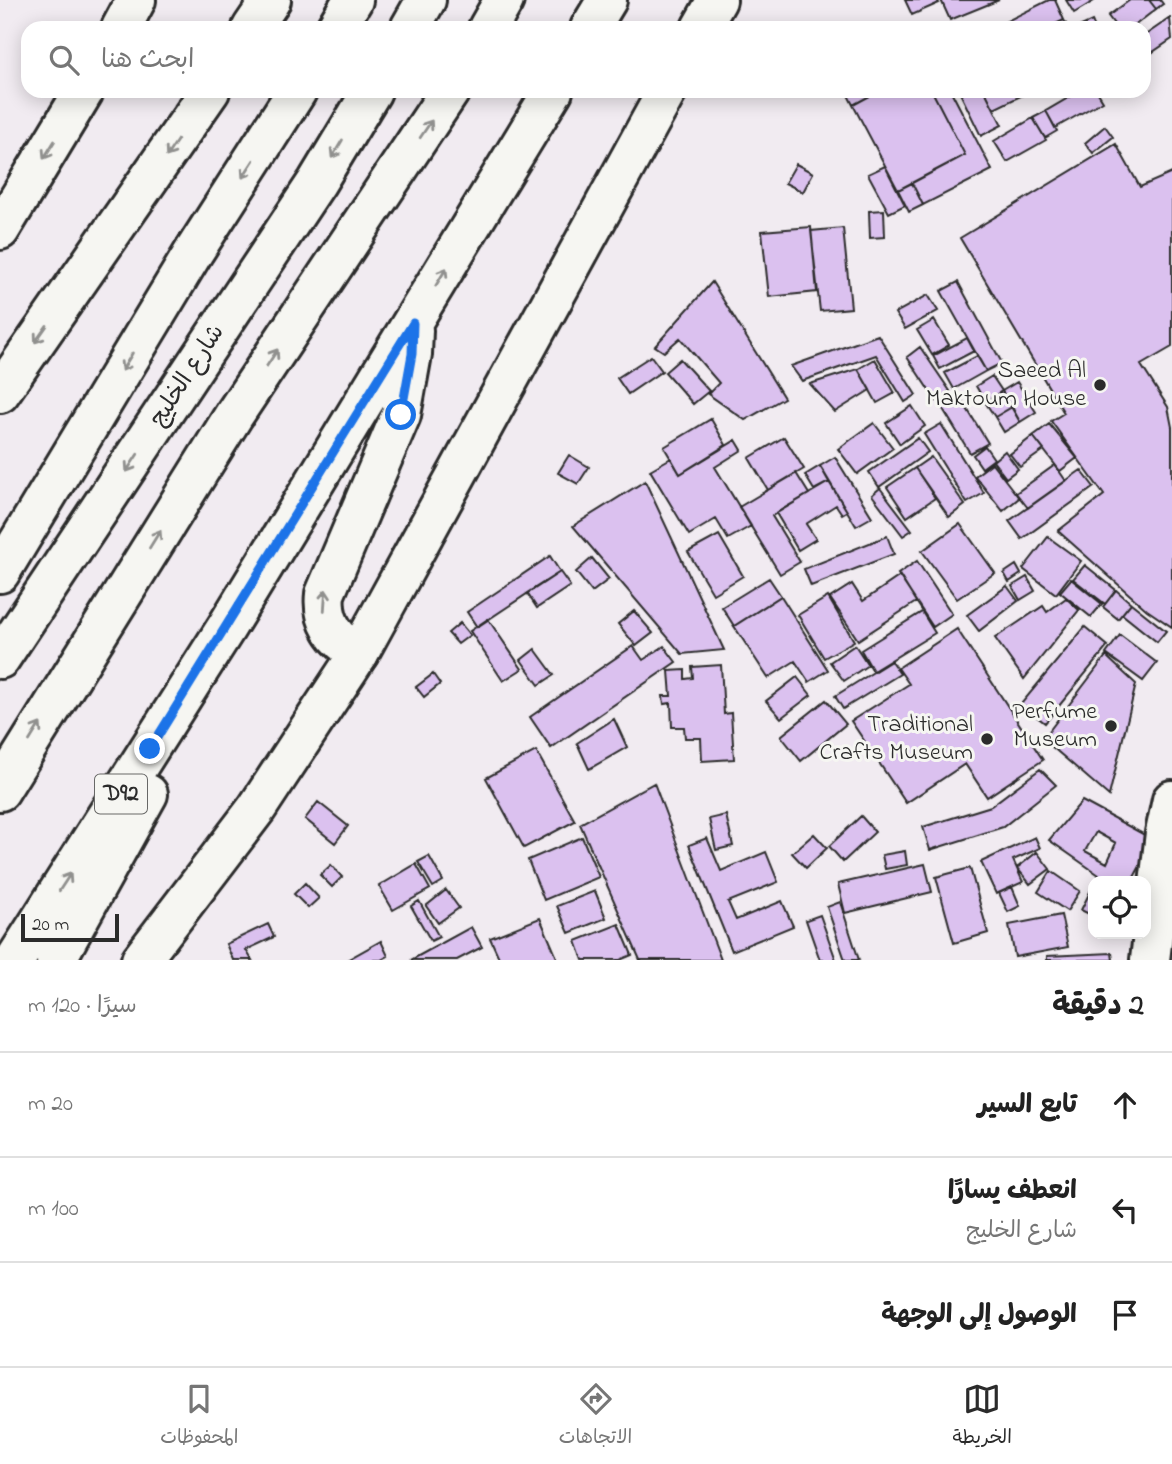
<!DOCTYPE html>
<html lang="ar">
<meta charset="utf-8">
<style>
body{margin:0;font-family:"Indie Flower","Playpen Sans Arabic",sans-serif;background:#f2f2f2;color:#222;direction:rtl}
.controls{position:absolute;right:21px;bottom:21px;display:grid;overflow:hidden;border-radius:14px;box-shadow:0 4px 18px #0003}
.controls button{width:63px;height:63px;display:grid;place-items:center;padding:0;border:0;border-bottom:2px solid #e0e0e0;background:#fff;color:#222;font:35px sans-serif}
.scale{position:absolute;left:21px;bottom:18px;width:98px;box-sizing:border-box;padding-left:7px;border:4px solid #2b2b2b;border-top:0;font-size:19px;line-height:24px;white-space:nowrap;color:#2b2b2b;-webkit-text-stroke:5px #f6f6f2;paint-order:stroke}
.stop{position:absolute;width:21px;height:21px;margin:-16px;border:5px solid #1a73e8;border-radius:50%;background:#fff}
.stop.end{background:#1a73e8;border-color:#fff;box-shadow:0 2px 7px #0008}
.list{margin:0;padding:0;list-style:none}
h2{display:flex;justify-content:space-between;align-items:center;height:91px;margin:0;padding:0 28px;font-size:30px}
h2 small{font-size:23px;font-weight:400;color:#767676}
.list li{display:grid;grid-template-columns:46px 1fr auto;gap:21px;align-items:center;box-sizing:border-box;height:105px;padding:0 28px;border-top:2px solid #e0e0e0}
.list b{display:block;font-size:26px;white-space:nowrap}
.list p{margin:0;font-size:23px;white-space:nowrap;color:#767676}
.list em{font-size:23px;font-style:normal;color:#767676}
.icon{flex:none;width:38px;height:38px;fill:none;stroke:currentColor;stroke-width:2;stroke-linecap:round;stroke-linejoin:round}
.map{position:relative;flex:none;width:1172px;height:960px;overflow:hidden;direction:ltr}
.search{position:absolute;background:#fff;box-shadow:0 4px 18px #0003;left:21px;right:21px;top:21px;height:77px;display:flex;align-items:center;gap:18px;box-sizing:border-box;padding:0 24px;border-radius:21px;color:#767676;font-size:26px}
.sheet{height:406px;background:#fff}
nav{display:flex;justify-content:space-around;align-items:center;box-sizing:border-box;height:98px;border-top:2px solid #e0e0e0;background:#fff;font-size:19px;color:#767676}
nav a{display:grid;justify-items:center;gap:4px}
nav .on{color:#2b2b2b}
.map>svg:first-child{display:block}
.building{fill:#dbc1ef;stroke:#2b2b2b;stroke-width:2;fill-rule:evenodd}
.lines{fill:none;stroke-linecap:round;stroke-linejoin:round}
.minor-casing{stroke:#2b2b2b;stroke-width:44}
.major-casing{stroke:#2b2b2b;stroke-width:44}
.highway-casing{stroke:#2b2b2b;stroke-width:44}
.minor{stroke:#f6f6f2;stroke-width:38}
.major{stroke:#f6f6f2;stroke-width:38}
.highway{stroke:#f6f6f2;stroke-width:38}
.oneway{stroke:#90908e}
.route{stroke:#1a73e8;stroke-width:9}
.poi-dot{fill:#2b2b2b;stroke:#f6f6f2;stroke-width:2.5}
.labels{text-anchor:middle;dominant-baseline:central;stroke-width:6;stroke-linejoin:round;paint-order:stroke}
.shield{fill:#f6f6f2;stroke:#686867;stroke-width:2}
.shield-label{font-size:23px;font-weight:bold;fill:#2b2b2b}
.poi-label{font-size:24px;fill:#2b2b2b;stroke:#f6f6f2;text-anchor:end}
.street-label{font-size:24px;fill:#2b2b2b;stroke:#f6f6f2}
</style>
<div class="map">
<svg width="1172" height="960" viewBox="0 0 1172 960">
<rect width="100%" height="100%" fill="#f1ebf1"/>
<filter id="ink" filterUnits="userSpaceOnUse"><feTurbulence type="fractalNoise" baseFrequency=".0143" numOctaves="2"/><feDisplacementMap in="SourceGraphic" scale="14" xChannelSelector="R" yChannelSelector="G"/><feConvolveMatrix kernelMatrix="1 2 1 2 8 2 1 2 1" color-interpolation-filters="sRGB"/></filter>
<g filter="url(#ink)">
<!-- building -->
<path class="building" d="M905 0H937L939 3 912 15Z
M941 0H999L950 20Z
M1049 0H1055L1064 20 1047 28H993Z
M1066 0H1094V1L1074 13Z
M1130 0H1149L1156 9 1134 26 1136 28H1117L1108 16Z
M1149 0H1160L1163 4 1156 9Z
M1170 18 1172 39 1144 58V36Z
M1064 20 1068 28H1047Z
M1092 21 1095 28H1077Z
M846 91H879L853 105Z
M879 91H932L965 155 898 190 853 105Z
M932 91H951L992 170 923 205 912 183 965 155Z
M959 91H985L1002 125 981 136Z
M985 91H1031L994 109Z
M1080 91H1097L1103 101 1055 128 1046 111Z
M1046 111 1057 131 1045 138 1033 118Z
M1033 118 1046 140 1007 162 994 141Z
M1105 126 1113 137 1093 153 1085 143Z
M1116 144 1140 187 1172 173V347L1141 365 1168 407 1172 427V627L1147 610 1058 531 1104 495 1051 421 1064 413 960 238Z
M796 164 813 173 803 192 785 183Z
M885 166 905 205 889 213 868 174Z
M912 183 923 205 909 212 898 190Z
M884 210 885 237 870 238 869 211Z
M811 227 817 292 769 297 762 231Z
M843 228 851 308 820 311 811 231Z
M712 282 784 398 745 420 708 394 719 383 680 338 664 352 655 346Z
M958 282 1002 363 986 371 941 291Z
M928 295 938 311 905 329 895 313Z
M934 320 949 345 932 355 917 330Z
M878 335 916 395 905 402 876 355 802 381 791 366Z
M967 338 974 351 940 369 933 356Z
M920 347 950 391 936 401 907 357Z
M651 356 662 371 628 394 617 378Z
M977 356 986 371 954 389 945 373Z
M680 359 709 391 693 404 665 372Z
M875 359 895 393 877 403 858 369Z
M858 369 870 390 835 412 810 384Z
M992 376 1002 391 985 402 976 386Z
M1017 382 1036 412 1020 422 1002 391Z
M1002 391 1012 407 995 417 985 402Z
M958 394 988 443 970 453 940 404Z
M912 406 925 426 900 444 886 423Z
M1012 407 1020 422 1004 432 995 417Z
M711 419 726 445 680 474 664 447Z
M874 423 893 448 857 474 838 449Z
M941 424 984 493 967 503 924 434Z
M1049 424 1077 458 1060 471 1033 436Z
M1033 436 1044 450 1020 467 1010 454Z
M784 437 804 469 768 490 749 458Z
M918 438 928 452 879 487 869 472Z
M736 440 742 450 715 467 751 526 728 539 716 519 689 535 650 470 671 458 680 474Z
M985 446 994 459 982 468 973 455Z
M1005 451 1018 469 1006 478 993 461Z
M569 455 589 467 578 484 558 473Z
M835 457 872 517 856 526 820 466Z
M931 457 965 505 949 517 915 468Z
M992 463 1019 498 1003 511 975 476Z
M1055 465 1066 481 1028 508 1016 493Z
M820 466 829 482 814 490 805 475Z
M915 468 935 498 907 517 887 487Z
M1081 470 1094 487 1022 539 1009 521Z
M796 473 809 494 772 516 800 562 780 574 739 507Z
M645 481 724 650 682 654 573 526Z
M829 482 847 511 842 514 836 505 806 524 816 539 798 550 776 513Z
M880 488 912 530 903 536 872 495Z
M960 524 995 573 957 599 922 551Z
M719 535 743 576 713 594 688 552Z
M887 536 894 554 811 586 804 569Z
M1048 537 1081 561 1056 594 1023 569Z
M550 556 560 572 477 627 467 612Z
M592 558 609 579 592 592 576 572Z
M917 561 952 614 933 627 898 574Z
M1016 565 1021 574 1009 582 1004 573Z
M1085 565 1116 590 1105 604 1073 579Z
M560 572 570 586 537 608 527 593Z
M900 576 916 602 858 640 830 598 852 584 863 601Z
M1027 577 1035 591 1020 600 1012 586Z
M769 578 781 596 734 626 722 607Z
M1071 579 1102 604 1091 617 1060 592Z
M1007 586 1018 601 979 631 967 615Z
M1116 590 1131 603 1118 619 1103 607Z
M781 596 828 670 809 682 795 661 768 678 734 626Z
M828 597 854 641 824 658 798 615Z
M1066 598 1079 610 1024 679 995 638 1043 606 1047 612Z
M1131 603 1166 631 1157 642 1122 614Z
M634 611 653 633 636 646 618 624Z
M922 612 935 633 873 671 861 650Z
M488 619 522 669 503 681 470 631Z
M460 623 470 635 458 644 448 633Z
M1085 627 1108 646 1045 723 1021 704Z
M957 629 1043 760 987 797 965 764 906 803 851 721 909 684 898 668Z
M1120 635 1157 663 1143 681 1106 654Z
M855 645 868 665 844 681 830 662Z
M633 646 643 660 664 646 676 662 551 748 530 717Z
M535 649 554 675 539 685 521 660Z
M1106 656 1136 684 1109 796 1043 739Z
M891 661 900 674 843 709 835 696Z
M721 665 724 714 731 713 734 759 702 761 701 738H685L684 727H672L671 703 664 704 663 696H671L669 671 685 670V679L693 678 692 667Z
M433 674 440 684 424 697 416 687Z
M797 677 811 695 781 718 766 701Z
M826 700 846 724 801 761 781 736Z
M614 719 627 747 589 769 577 743Z
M536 751 575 821 524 848 486 778Z
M1040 769 1056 785 1003 827 930 850 923 827 991 806Z
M654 783 721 960H640L580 824Z
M1082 801 1154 840 1132 881H1096L1099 875 1049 840ZM1096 832 1116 843 1107 863 1085 851Z
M318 802 348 826 335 843 305 819Z
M726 815 733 846 716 850 709 819Z
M861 816 875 832 843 862 829 846Z
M814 834 827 848 806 868 792 853Z
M582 837 599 877 544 900 528 860Z
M1035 837 1040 848 1013 860 1023 882 996 894 981 862Z
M707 838 721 871 766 852 778 882 728 902 736 920 782 901 793 926 732 951 689 845Z
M905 851 907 865 885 869 882 855Z
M1037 852 1050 869 1030 884 1017 868Z
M429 856 443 881 433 887 418 862Z
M416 864 430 889 393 910 379 886Z
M925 864 932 892 845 913 838 884Z
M331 865 342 877 332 887 320 875Z
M970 868 988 933 954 943 936 877Z
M1051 871 1080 891 1067 911 1038 892Z
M305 883 319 898 308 908 294 894Z
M1093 886V916L1081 910Z
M1012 887 1020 906 1008 912 999 893Z
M446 890 459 908 438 923 426 906Z
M595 891 606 918 569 933 557 906Z
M419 901 439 937 431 941 411 906Z
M840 902 859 960H845L827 907Z
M820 915 836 960H820L806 920Z
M1061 915 1068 947 1015 957 1009 925Z
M540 918 558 960H500L490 938Z
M268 924 274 937 246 950 252 960H233L226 944Z
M619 924 632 955 620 960H583L576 941Z
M471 927 482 947 457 960H411Z
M381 941 388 956 381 960H347Z
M1112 953 1113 960H1047V956Z"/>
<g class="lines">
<defs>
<path id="minor" d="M701 28 717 0
M141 960 257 808 359 653 667 91
M1150 960 1165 833 1172 800"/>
<path id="major" d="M121 28 136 0
M410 28 426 0
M590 28 607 0
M0 230 84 91
M359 653C335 641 322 621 325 594L401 415 412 354 413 330
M0 659 317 182 372 91
M15 960 226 628 553 91
M56 960 148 794"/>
<path id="highway" d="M252 28 271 0
M336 28 353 0
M488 28 504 0
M0 393 210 91
M0 573 195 250 297 91
M0 791 234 415 450 91"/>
</defs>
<!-- minor casing -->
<use href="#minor" class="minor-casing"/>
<!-- major casing -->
<use href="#major" class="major-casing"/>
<!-- highway casing -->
<use href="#highway" class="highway-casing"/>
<!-- minor -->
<use href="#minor" class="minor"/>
<!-- major -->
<use href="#major" class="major"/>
<!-- highway -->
<use href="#highway" class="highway"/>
</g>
<!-- one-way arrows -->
<defs><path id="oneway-shaft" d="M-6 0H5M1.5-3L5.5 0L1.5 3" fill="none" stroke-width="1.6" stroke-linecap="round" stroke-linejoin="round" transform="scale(1.75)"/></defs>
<g class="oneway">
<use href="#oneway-shaft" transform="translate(426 129) rotate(-56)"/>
<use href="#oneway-shaft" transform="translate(172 148) rotate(124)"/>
<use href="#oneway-shaft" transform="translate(337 149) rotate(121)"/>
<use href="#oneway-shaft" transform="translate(49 150) rotate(122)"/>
<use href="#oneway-shaft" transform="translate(248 169) rotate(123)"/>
<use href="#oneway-shaft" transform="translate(441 277) rotate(-59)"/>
<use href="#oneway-shaft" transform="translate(41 334) rotate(125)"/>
<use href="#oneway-shaft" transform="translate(272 358) rotate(-57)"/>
<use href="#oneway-shaft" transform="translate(127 362) rotate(121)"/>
<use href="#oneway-shaft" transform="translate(132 463) rotate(123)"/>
<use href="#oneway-shaft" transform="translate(155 539) rotate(-58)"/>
<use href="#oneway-shaft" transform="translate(325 600) rotate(-86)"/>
<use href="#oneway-shaft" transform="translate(35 732) rotate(-58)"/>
<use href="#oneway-shaft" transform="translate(65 882) rotate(-57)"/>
</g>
</g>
<g class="lines" filter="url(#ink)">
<!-- route -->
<path class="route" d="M150 749 413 323 412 354 401 415"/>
</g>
<!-- markers -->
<g class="poi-dot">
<circle cx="1100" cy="385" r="7"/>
<circle cx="1111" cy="726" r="7"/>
<circle cx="987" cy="739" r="7"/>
</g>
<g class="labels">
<!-- shield labels -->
<rect class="shield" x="95" y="774.5" width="52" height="39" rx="5"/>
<g class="shield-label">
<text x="121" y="794">D92</text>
</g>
<!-- poi labels -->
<g class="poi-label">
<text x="1086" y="371">Saeed Al<tspan x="1086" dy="28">Maktoum House</tspan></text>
<text x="1097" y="712">Perfume<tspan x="1097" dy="28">Museum</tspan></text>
<text x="973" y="725">Traditional<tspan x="973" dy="28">Crafts Museum</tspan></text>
</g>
<!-- street labels -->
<g class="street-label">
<text transform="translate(188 376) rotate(-57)">شارع الخليج</text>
</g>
</g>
</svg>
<div class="controls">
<button><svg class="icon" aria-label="locate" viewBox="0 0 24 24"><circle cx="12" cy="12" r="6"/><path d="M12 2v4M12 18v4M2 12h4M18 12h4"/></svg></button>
</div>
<div class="scale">20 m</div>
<div class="stop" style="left:401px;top:415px"></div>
<div class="stop end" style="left:150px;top:749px"></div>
<div class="search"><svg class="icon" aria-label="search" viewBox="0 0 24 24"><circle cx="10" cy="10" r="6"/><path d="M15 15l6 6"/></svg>ابحث هنا</div>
</div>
<section class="sheet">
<h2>2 دقيقة<small>سيرًا · 120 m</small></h2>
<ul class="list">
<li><svg class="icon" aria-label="ahead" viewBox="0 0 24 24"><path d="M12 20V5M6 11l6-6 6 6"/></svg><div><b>تابع السير</b></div><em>20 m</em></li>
<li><svg class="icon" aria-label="left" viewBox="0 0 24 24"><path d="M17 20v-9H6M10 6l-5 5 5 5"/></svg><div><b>انعطف يسارًا</b><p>شارع الخليج</p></div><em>100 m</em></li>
<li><svg class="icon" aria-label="arrive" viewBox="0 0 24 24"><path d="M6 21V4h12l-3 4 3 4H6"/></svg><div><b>الوصول إلى الوجهة</b></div></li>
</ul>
</section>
<nav>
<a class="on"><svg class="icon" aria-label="map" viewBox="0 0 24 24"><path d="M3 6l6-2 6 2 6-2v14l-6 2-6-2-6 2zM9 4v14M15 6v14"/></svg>الخريطة</a>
<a><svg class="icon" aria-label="directions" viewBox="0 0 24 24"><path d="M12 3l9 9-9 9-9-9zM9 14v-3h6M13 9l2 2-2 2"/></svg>الاتجاهات</a>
<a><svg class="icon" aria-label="saved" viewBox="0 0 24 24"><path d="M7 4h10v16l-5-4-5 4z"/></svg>المحفوظات</a>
</nav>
